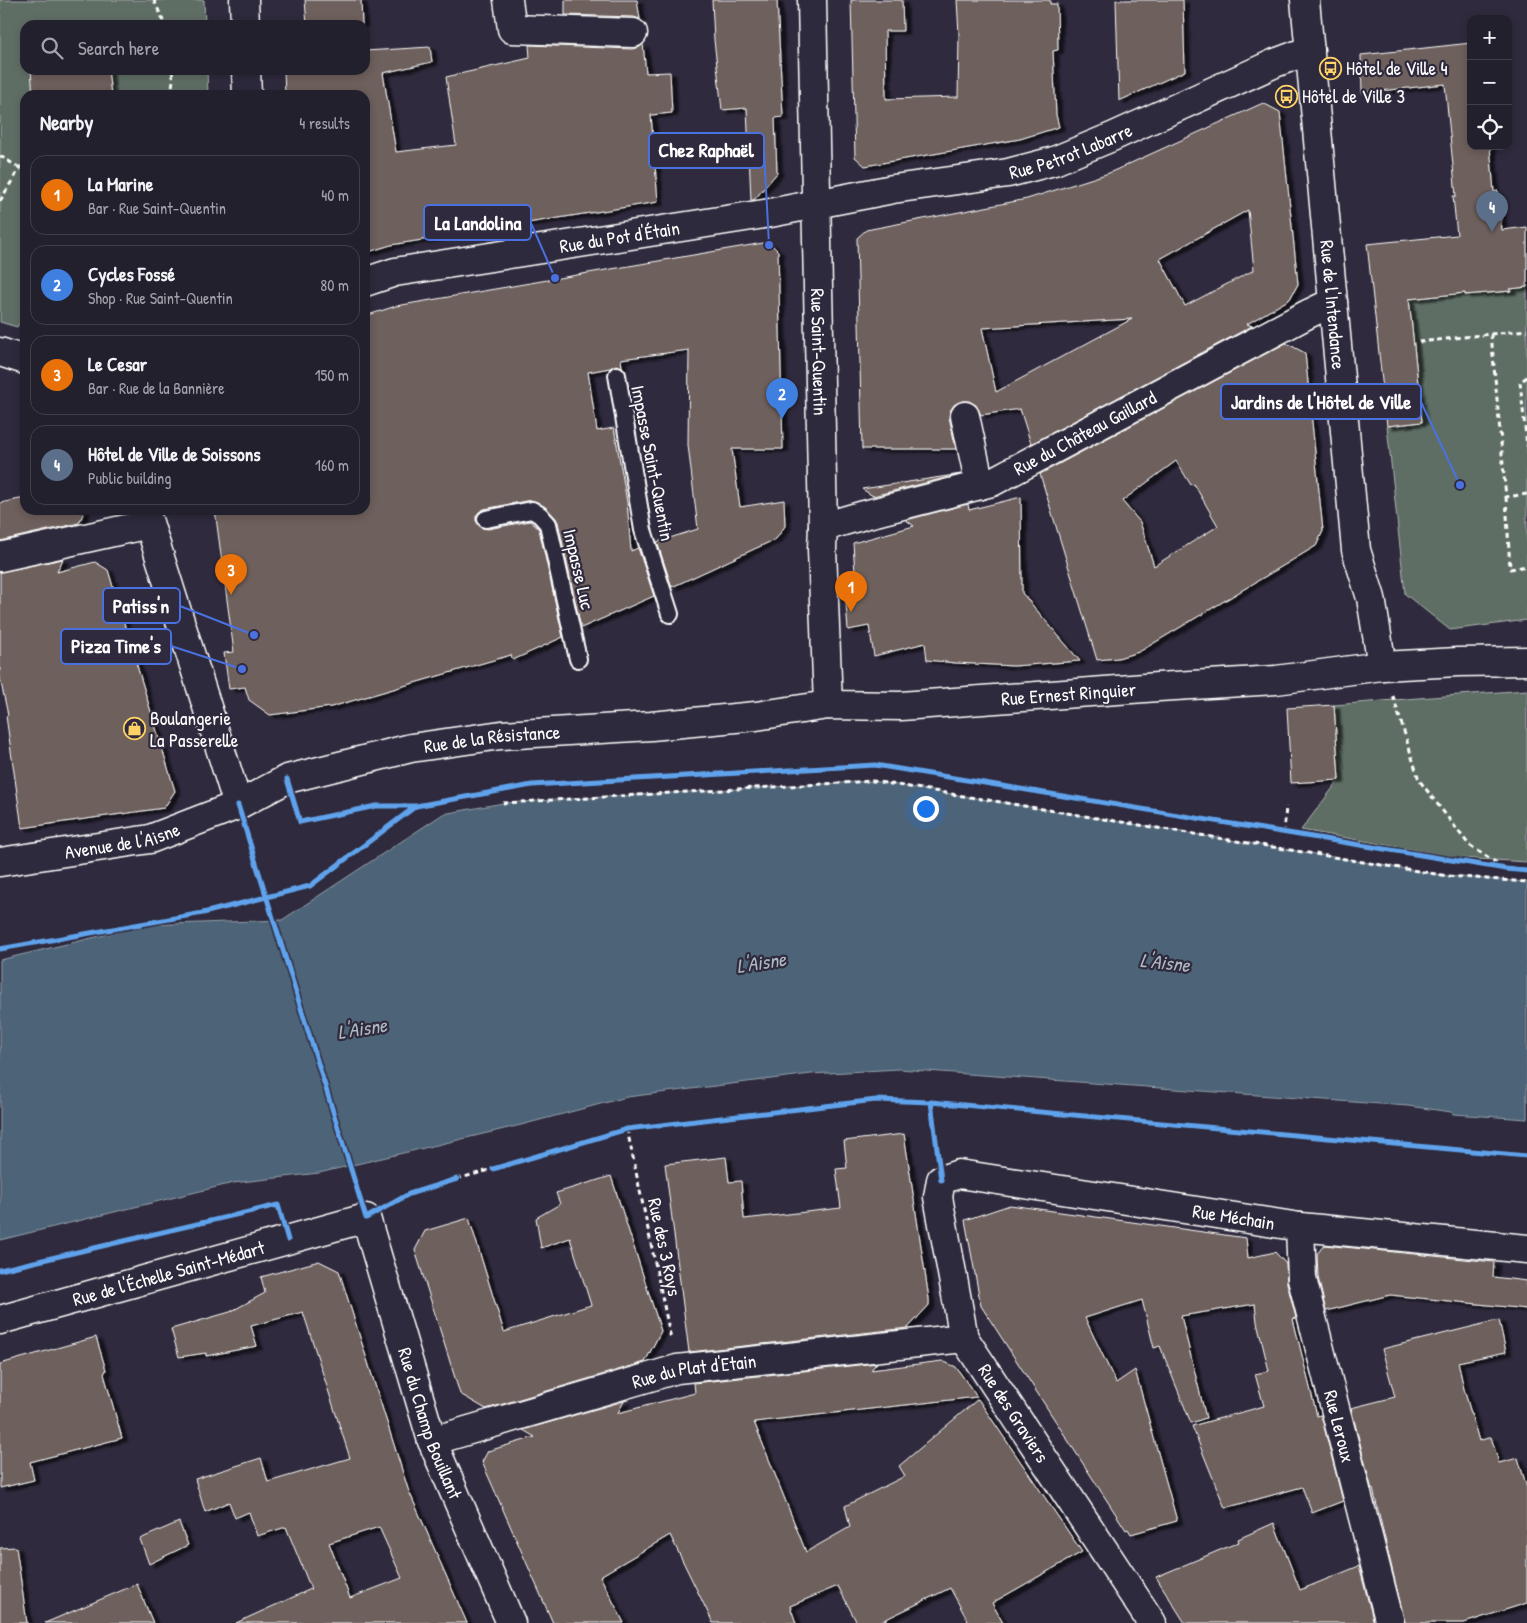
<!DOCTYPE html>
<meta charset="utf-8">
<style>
body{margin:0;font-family:"Patrick Hand",sans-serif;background:#2b2836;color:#f1f3f6}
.controls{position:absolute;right:15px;top:15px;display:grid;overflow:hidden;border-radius:10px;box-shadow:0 2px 8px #0003}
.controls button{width:45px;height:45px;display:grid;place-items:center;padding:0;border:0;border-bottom:1px solid #403e4a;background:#23202e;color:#f1f3f6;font:25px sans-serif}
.you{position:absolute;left:925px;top:808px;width:18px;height:18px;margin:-12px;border:4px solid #fff;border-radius:50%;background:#1a73e8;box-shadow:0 0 0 8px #1a73e833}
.badge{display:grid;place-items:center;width:32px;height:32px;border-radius:50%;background:#b45309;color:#fff;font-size:16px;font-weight:700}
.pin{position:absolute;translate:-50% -41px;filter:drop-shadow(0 1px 2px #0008)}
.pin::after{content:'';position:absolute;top:26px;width:18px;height:15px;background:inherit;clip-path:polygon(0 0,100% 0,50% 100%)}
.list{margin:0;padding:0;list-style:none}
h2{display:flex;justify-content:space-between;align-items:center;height:65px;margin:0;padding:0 20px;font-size:21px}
h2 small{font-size:16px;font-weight:400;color:#a3a3aa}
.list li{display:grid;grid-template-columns:32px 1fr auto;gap:15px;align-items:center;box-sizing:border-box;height:80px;margin:0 10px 10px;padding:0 10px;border:1px solid #403e4a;border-radius:15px}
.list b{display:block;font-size:19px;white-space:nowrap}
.list p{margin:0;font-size:16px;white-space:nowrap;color:#a3a3aa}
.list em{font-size:16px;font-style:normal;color:#a3a3aa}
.icon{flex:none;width:28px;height:28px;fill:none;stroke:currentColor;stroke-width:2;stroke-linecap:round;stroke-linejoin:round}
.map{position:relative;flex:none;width:1527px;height:1623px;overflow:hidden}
.search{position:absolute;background:#23202e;box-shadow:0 2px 8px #0003;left:20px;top:20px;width:350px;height:55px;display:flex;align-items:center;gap:12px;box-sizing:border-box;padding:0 18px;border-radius:15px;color:#a3a3aa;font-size:19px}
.panel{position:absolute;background:#23202e;box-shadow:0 2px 8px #0003;left:20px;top:90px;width:350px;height:425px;border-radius:15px}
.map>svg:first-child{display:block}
.green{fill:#5e6e65;stroke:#aeb6b2}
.water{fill:#4d6477;stroke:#94a2ad}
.building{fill:#6e605c;stroke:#fff;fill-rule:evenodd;filter:url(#shadow)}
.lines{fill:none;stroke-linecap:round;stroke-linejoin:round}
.lane-casing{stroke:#fff;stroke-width:20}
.street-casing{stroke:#fff;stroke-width:31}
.secondary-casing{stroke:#fff;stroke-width:31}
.path{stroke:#fff;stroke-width:3;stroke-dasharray:5 4;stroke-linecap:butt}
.lane{stroke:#2f2a3d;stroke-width:16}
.street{stroke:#2f2a3d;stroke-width:28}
.secondary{stroke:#2f2a3d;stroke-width:28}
.cycleway-casing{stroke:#2f2a3d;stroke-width:8}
.cycleway{stroke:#60a3ed;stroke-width:5}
.labels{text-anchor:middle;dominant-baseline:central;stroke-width:4.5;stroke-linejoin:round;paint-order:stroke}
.poi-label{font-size:19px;fill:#fff;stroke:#2f2a3d;text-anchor:start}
.street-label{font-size:19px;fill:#fff;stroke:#2f2a3d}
.water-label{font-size:20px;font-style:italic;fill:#afb9c2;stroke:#2f2a3d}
.leader{fill:none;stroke:#4a71e0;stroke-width:2}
.callout-dot{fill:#4a71e0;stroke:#2f2a3d;stroke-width:2}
.callout{fill:#2f2a3d;stroke:#4a71e0;stroke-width:2}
.callout-label{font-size:20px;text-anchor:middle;font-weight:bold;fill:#fff}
</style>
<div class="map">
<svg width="1527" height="1623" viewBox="0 0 1527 1623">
<defs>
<filter id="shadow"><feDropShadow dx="5.5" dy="3" stdDeviation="1" flood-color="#0009"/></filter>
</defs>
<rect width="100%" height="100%" fill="#2f2a3d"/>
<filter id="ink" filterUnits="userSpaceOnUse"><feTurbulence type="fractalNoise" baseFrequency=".02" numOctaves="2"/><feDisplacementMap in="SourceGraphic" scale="10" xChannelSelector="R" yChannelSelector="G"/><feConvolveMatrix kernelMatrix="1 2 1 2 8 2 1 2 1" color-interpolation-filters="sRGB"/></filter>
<g filter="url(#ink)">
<!-- green -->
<path class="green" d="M0 0H204L205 25H25V70H207L208 95H25V315L17 327 0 322Z
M1527 287V620L1450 630 1405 594 1387 426 1422 422 1409 299 1465 293V295L1510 291V289Z
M1527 690V862L1460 858 1301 830 1339 780 1334 705 1418 698Z"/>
<!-- water -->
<path class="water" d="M873 781 1448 876 1527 882V1119L1453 1114 1451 1112 1408 1106 899 1069 811 1074 627 1097 521 1125 319 1173 233 1183 0 1240V960L146 925 282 920 443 814 503 803Z"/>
<!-- building -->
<path class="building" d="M305 0H361L362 25H307Z
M565 0H637L640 19 634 17 565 15Z
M712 0H777L783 117 775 118 777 173 754 200H751L747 108 722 110 714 40Z
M851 0H902L903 31H885L886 99 958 97 959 34 957 0H1050V4H1057L1058 50 1053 51 1056 115 1059 127 1020 139 865 166 855 157Z
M1116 0H1183L1185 71 1119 101Z
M1471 43V146H1490L1494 192 1498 191 1502 230 1527 227V287L1510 289 1511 291 1465 295V293L1409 299 1422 422 1387 426 1367 244 1457 235 1453 196H1456L1445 84 1362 93 1361 55Z
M643 44 646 73 670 72 672 113 651 115 658 202 391 245 365 253V95H285L284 70H365V51L430 47 432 62 383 73 396 152 456 145 446 77 530 58 529 45 632 49 640 47Z
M31 70H108L111 95H33Z
M1263 103 1280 112 1298 284 1290 299 1247 324 1252 326 1031 444 1020 409 981 415 976 405 969 401H962L954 405 950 411 949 417 956 449H862L857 238 866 230 1027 199 1109 173ZM1248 210 1254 270 1185 306 1160 259ZM1132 319 996 392 982 328Z
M769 242 778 251 783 449H732L740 507 784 500 785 526 776 539 672 587 657 542 698 529 688 445 689 350 621 359 622 367 616 365 610 368 588 372 597 431 614 428 627 502 631 551 638 548 654 596 581 628 558 522 555 517 545 507 537 502 531 500 484 509 479 512 476 516V521L482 528 488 529 530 521 539 529 563 637 513 660 511 655 331 707 270 715 249 700 245 687 229 689 224 653 234 652 215 510H365V316L396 306Z
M1286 343 1305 353 1323 531 1316 546 1139 652 1118 658 1097 660 1040 474ZM1176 461 1191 485 1194 484 1218 526 1154 566 1140 522 1122 501Z
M961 474 873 496 862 489Z
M1021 497 1022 593 1080 661 1014 666 955 663 927 660 925 643 874 656 869 626 848 630 845 591 856 588 853 543 914 526 906 520 968 504 969 510Z
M25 498V510H85L79 523 0 541V503Z
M63 559 57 572 95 562 108 570 175 791 164 808 22 828 6 716 8 715 0 678V572Z
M1334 705 1339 780 1291 783 1287 708Z
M904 1134 929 1299V1305L908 1328 689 1352 665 1164 726 1157 729 1182 741 1181 744 1219 841 1208 836 1169 847 1168 844 1141Z
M611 1176 661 1331 645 1362 486 1409 460 1394 415 1250 425 1231 469 1218 504 1332 591 1305 570 1238 541 1248 536 1218 560 1204 556 1193Z
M1010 1205 1246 1238 1248 1258 1275 1252 1286 1264 1287 1283 1296 1318 1293 1319 1317 1416 1321 1415 1343 1501 1312 1513 1302 1487 1225 1508 1192 1426 1264 1406 1255 1374 1269 1371 1257 1322 1255 1304 1181 1316 1206 1418 1191 1423 1160 1346 1154 1348 1142 1300 1085 1318 1116 1383 1135 1370 1177 1521 1131 1534 1128 1529 1126 1530 981 1306 965 1220Z
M1324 1245 1494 1262 1493 1277 1527 1281V1309L1390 1295 1326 1311 1318 1277 1317 1254Z
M319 1261 339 1271 408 1489 467 1623H236L311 1589 286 1527 257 1536 249 1512 235 1518 229 1502 205 1512 195 1479 261 1458 268 1482 350 1458 303 1312 251 1326 257 1346 206 1356V1353L179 1357 171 1329 230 1312 265 1293 261 1277ZM379 1527 402 1578 350 1598 329 1543Z
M1499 1320 1506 1352 1458 1362 1464 1389 1479 1441 1491 1437 1499 1463 1518 1458 1527 1488V1603L1464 1623H1405L1373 1489 1372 1490 1351 1408 1395 1397 1382 1349Z
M96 1337 106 1370 104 1374 122 1438 30 1462 34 1480 0 1488V1364Z
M942 1361 956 1367 977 1397 754 1422 806 1552 850 1527 845 1506 905 1476 899 1466 978 1399 1082 1552 992 1603 1003 1623H969L950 1588 878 1623H857L838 1586 790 1606 796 1623H713L670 1535 600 1576 624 1623H553L482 1462 488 1451 535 1437 523 1430 624 1401 618 1413 695 1393 694 1383 877 1363 871 1370Z
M179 1522 188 1545 149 1564 140 1539Z
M1274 1523 1300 1590 1359 1566 1374 1623H1185L1156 1577 1239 1542 1238 1539Z
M16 1547 27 1623H0V1548Z
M137 1584 153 1623H45Z"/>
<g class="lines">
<defs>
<path id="lane" d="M617 375 643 530 670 614
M486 519 532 510 540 515 548 524 578 659"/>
<g id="street">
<path d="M244 0 245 25"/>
<path d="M508 0 512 29 633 33"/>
<path id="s1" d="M1305 0 1356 550 1371 598 1382 666"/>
<path d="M246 70 247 95"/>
<path id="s2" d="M365 282 395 272 770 213 893 189 1008 173 1054 161 1112 137 1275 63 1310 50"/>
<path d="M0 352 25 360"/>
<path d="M965 416 980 485"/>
<path d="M145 510 238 805"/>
<path id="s3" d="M823 527 864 515 992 482 1306 315 1333 302"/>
<path d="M0 557 149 524"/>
<path id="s4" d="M1300 1227 1302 1279 1390 1623"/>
<path id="s5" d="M0 1320 366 1218 432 1441 511 1623"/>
<path id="s6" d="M432 1441 677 1369 964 1338"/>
<path id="s7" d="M1152 1623 964 1338 938 1197 941 1180 959 1174 1300 1227 1527 1249"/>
</g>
<g id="secondary">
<path id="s8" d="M812 0 823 527 822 549 828 705"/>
<path id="s9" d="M0 862 150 839 238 805 287 779 411 748 501 735 651 726 756 716 828 705 901 706 1158 687 1276 680 1382 666 1458 662 1527 661"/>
</g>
</defs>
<!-- lane casing -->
<use href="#lane" class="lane-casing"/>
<!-- street casing -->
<use href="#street" class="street-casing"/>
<!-- secondary casing -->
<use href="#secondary" class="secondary-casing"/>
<!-- path -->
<path class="path" d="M154 0 165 25
M171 95 173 80 172 70
M0 156 25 171
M0 201 25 159
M1491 334 1506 497 1527 494
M1419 342 1527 330
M1527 377 1520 382 1527 446
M1506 497 1510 569 1527 566
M1393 696 1419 780 1469 845 1506 869
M503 803 873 781 1448 876 1527 882
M1284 833 1286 806
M627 1129 671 1339
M457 1179 493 1169"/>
<!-- lane -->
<use href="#lane" class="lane"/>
<!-- street -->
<use href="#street" class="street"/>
<!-- secondary -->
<use href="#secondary" class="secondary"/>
<defs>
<path id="cycleway" d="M287 779 300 822 376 806H416
M238 805 366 1218 409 1194 457 1179
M0 949 203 913 310 886 416 806 532 785 875 765 1506 869 1527 871
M931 1102 941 1180
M493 1169 627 1129 876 1100 931 1102 1527 1156
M0 1270 278 1205 288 1240"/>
</defs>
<!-- cycleway casing -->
<use href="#cycleway" class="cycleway-casing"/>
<!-- cycleway -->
<use href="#cycleway" class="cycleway"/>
</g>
</g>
<!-- icons -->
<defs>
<symbol id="bus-ring" viewBox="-11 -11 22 22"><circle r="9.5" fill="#2f2a3d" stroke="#ffd166" stroke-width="1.5"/><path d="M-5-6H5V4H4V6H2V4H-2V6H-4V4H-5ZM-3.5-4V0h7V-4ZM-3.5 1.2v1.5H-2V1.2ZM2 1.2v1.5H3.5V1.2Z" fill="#ffd166"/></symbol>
<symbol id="shop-ring" viewBox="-11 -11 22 22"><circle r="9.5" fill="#2f2a3d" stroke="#ffd166" stroke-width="1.5"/><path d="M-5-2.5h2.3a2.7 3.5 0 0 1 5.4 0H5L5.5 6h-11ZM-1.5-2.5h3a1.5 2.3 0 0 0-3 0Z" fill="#ffd166"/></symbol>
</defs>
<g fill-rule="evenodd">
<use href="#bus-ring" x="1318" y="56" width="25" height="25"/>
<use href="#bus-ring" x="1274" y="84" width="25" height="25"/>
<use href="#shop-ring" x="122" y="716" width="25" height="25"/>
</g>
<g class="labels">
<!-- poi labels -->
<g class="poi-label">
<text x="1346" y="68">Hôtel de Ville 4</text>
<text x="1302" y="96">Hôtel de Ville 3</text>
<text x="150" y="718">Boulangerie<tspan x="150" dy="22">La Passerelle</tspan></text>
</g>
<!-- street labels -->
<g class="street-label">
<text stroke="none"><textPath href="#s2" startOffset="719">Rue Petrot Labarre</textPath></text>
<text stroke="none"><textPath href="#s2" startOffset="259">Rue du Pot d'Étain</textPath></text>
<text stroke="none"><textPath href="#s1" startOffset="306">Rue de l'Intendance</textPath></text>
<text stroke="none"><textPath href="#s8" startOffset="352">Rue Saint-Quentin</textPath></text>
<text stroke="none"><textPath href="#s3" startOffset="280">Rue du Château Gaillard</textPath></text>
<text transform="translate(653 463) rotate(79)">Impasse Saint-Quentin</text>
<text transform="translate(579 569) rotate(77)">Impasse Luc</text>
<text stroke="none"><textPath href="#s9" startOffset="1090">Rue Ernest Ringuier</textPath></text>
<text stroke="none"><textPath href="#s9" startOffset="511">Rue de la Résistance</textPath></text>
<text stroke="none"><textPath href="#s9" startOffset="124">Avenue de l'Aisne</textPath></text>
<text stroke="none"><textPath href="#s7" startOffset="799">Rue Méchain</textPath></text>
<text transform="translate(665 1247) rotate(78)">Rue des 3 Roys</text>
<text stroke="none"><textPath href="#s5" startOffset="175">Rue de l'Échelle Saint-Médart</textPath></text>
<text stroke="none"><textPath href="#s6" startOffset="272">Rue du Plat d'Etain</textPath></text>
<text transform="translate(1014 1413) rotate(57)">Rue des Graviers</text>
<text stroke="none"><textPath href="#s5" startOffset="595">Rue du Champ Bouillant</textPath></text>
<text stroke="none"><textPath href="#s4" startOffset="204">Rue Leroux</textPath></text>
</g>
<!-- water labels -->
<g class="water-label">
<text transform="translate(761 962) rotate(-9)">L'Aisne</text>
<text transform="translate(1165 962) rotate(6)">L'Aisne</text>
<text transform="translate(362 1028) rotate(-9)">L'Aisne</text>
</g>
</g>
<!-- callouts -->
<path class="leader" d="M769 245L764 150M555 278L531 223M1460 485L1421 402M254 635L180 606M242 669L171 646"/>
<g class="callout-dot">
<circle cx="769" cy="245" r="5"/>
<circle cx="555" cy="278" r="5"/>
<circle cx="1460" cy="485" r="5"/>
<circle cx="254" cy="635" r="5"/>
<circle cx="242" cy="669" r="5"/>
</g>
<g class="callout">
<rect x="649" y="133" width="115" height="35" rx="5"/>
<rect x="424" y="205" width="107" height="35" rx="5"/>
<rect x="1221" y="384" width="200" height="35" rx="5"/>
<rect x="103" y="588" width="77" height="35" rx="5"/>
<rect x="61" y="629" width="110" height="35" rx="5"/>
</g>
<g class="callout-label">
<text x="706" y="157">Chez Raphaël</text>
<text x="478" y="230">La Landolina</text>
<text x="1321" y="409">Jardins de l'Hôtel de Ville</text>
<text x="141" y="613">Patiss'n</text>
<text x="116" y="653">Pizza Time's</text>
</g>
</svg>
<div class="controls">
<button>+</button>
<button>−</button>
<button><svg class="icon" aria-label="locate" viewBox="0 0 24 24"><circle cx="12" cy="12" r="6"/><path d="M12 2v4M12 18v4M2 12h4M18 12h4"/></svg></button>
</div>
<div class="you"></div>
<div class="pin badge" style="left:851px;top:612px;background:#e8710a">1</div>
<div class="pin badge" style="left:782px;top:419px;background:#3f7fe0">2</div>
<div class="pin badge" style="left:231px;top:595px;background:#e8710a">3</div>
<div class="pin badge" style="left:1492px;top:232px;background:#5c6f8a">4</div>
<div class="search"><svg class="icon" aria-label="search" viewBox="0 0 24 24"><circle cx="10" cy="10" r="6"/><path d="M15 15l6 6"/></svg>Search here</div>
<section class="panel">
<h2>Nearby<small>4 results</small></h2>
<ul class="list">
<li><span class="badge" style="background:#e8710a">1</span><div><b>La Marine</b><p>Bar · Rue Saint-Quentin</p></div><em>40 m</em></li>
<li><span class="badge" style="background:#3f7fe0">2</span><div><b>Cycles Fossé</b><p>Shop · Rue Saint-Quentin</p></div><em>80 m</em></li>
<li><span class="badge" style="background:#e8710a">3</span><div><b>Le Cesar</b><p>Bar · Rue de la Bannière</p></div><em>150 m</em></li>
<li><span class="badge" style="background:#5c6f8a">4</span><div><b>Hôtel de Ville de Soissons</b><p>Public building</p></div><em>160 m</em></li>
</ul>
</section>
</div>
